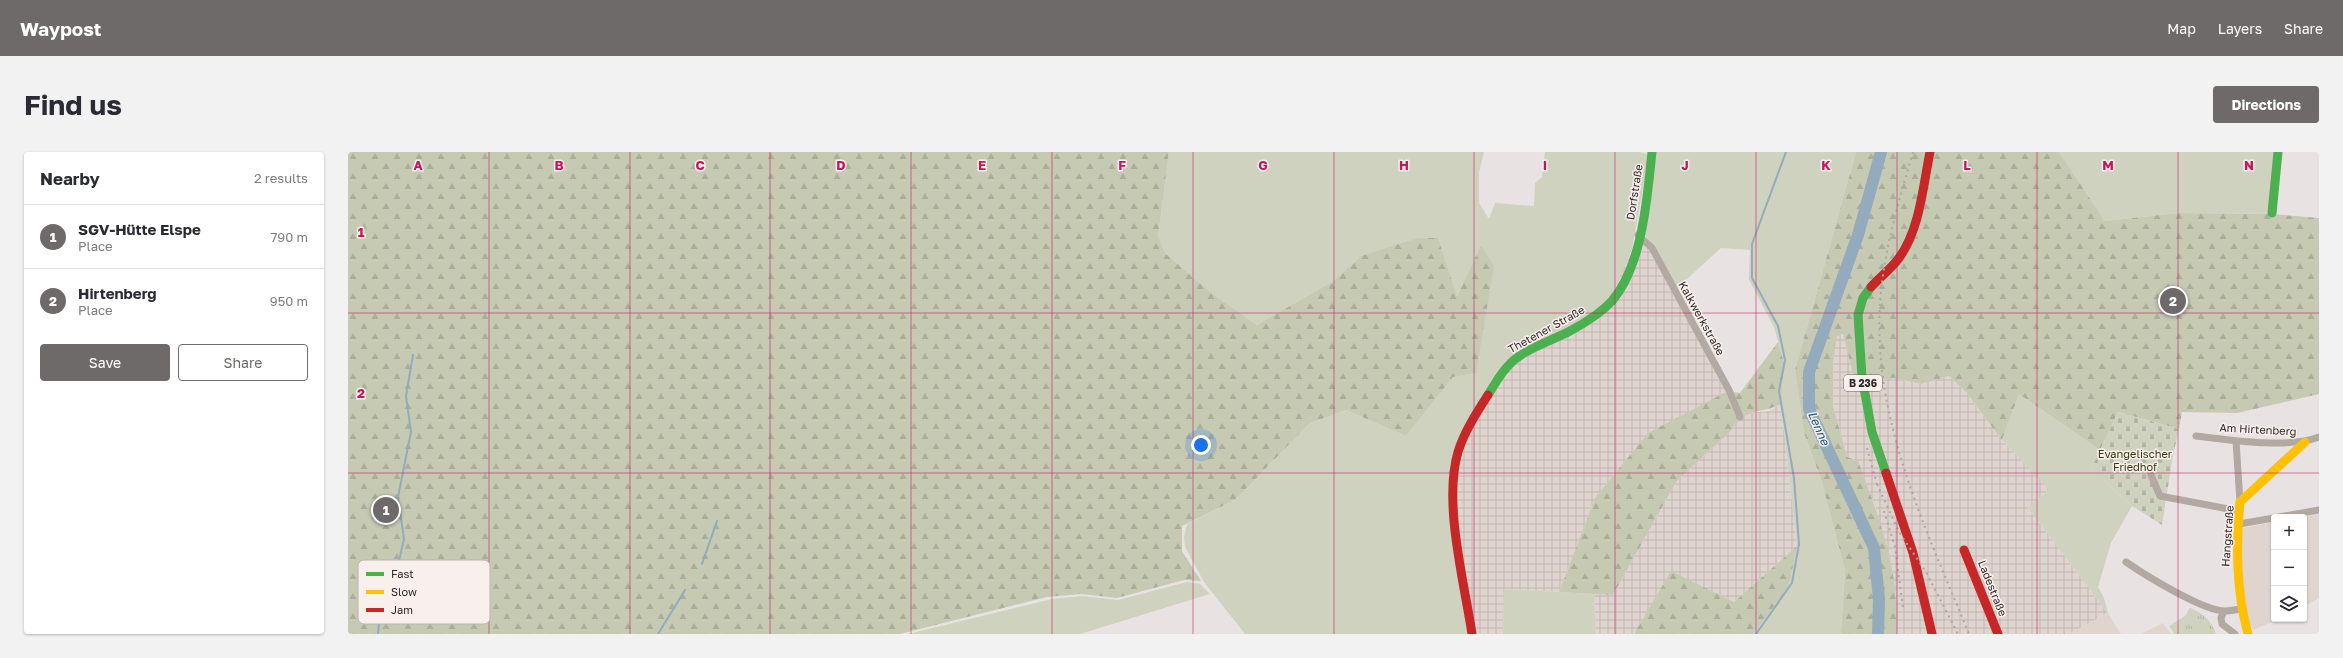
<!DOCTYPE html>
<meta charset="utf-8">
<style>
body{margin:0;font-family:"Golos Text",sans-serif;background:#f2f2f3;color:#2b2b33}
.controls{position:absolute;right:12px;bottom:12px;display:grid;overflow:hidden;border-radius:4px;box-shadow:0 1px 3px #0004}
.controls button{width:36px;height:36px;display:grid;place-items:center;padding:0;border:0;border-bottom:1px solid #e1e1e2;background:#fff;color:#2b2b33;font:20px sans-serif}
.you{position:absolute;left:853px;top:293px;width:14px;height:14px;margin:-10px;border:3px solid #fff;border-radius:50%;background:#1a73e8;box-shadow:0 0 0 6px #1a73e833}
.badge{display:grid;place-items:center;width:26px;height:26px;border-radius:50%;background:#6e6a69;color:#fff;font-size:13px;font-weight:700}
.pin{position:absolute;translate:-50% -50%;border:2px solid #fff;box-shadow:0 1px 4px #0006}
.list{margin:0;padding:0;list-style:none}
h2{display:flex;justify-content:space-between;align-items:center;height:52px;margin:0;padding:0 16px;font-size:17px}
h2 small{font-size:13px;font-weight:400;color:#7c7c81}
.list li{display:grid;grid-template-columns:26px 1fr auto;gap:12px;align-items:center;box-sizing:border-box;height:64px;padding:0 16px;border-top:1px solid #e1e1e2}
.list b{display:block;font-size:15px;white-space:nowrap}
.list p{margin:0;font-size:13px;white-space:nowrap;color:#7c7c81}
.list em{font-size:13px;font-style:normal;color:#7c7c81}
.actions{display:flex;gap:8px;padding:12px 16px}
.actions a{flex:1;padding:9px 0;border:1px solid #6e6a69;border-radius:4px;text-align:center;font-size:14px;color:#6e6a69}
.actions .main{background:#6e6a69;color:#fff}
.icon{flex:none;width:22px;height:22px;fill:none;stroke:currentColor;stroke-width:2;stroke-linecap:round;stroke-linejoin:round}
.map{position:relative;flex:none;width:1971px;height:482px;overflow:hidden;border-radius:4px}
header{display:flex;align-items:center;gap:24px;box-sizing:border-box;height:56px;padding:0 20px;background:#6e6a69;color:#fff}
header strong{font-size:19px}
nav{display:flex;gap:22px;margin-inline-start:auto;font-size:14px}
.intro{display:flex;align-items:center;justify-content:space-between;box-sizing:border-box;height:96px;padding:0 24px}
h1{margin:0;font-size:28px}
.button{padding:10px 18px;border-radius:4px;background:#6e6a69;color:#fff;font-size:14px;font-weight:700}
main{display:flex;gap:24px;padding:0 24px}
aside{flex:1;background:#fff;border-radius:4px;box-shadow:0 1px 3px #0004}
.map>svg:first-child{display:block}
.built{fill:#e0d4cf}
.industrial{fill:url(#industrial-grid)}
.grass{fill:#d0d2c0}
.forest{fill:url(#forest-firs)}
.cemetery{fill:url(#cemetery-stones)}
.park{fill:url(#park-tufts)}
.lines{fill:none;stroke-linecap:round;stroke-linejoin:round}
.stream{stroke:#93abbd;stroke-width:2}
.river{stroke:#93abbd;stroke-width:12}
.street{stroke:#b2a9a3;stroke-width:7}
.fast{stroke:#4caf50;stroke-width:9}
.slow{stroke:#ffc107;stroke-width:9}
.jam{stroke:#c62828;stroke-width:9}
.rail{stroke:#aca7a2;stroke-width:2;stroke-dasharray:2 4;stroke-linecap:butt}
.grid{fill:none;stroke:#c2185b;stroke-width:1;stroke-opacity:0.55}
.labels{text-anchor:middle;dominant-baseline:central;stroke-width:3;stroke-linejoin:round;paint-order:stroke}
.shield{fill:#f9efec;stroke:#6a6463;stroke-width:1}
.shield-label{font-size:10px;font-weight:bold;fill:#2d2928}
.street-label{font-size:11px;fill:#2d2928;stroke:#f9efec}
.park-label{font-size:11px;fill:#303909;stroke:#f9efec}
.water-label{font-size:12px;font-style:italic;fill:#165479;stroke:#f9efec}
.key{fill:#f9efec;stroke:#bcb4b1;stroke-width:1}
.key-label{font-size:11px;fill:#2d2928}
.grid-label{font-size:13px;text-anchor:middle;font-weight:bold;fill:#c2185b;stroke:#f9efec;stroke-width:3;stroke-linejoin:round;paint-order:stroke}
</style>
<header>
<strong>Waypost</strong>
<nav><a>Map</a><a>Layers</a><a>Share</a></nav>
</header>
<div class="intro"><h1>Find us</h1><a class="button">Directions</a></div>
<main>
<aside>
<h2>Nearby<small>2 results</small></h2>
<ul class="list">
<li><span class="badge">1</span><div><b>SGV-Hütte Elspe</b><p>Place</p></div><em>790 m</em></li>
<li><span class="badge">2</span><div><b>Hirtenberg</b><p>Place</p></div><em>950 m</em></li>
</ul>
<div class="actions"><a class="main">Save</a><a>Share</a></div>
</aside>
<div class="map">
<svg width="1971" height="482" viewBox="0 0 1971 482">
<defs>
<pattern id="industrial-grid" width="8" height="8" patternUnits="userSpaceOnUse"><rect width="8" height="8" fill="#e0d4cf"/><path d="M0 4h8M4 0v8" fill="none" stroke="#c0b6b2"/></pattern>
<pattern id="forest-firs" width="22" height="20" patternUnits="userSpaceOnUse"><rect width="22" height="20" fill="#c6cab3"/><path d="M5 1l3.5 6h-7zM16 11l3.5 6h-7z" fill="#aaae9a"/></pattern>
<pattern id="cemetery-stones" width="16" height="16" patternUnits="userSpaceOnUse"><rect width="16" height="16" fill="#d0d2c0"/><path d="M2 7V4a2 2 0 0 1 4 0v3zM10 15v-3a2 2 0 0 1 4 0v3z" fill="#b3b4a5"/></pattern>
<pattern id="park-tufts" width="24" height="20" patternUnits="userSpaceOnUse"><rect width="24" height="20" fill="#d0d2c0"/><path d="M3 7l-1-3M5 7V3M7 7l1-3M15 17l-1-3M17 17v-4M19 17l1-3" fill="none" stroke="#b3b4a5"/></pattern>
</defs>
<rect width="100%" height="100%" fill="#e8e3e2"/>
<!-- built -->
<path class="built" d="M1971 362V446L1956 455V365Z
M1926 370V467H1930L1905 478 1894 452 1890 390 1895 376Z
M1760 461 1773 482H1721Z
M1815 471 1823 482H1793Z"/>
<!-- industrial -->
<path class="industrial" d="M1295 91 1299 94 1380 239 1247 346 1211 440 1156 437 1155 482H1127L1119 444 1106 333 1118 286 1154 225Z
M1495 182 1509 233 1545 226 1573 232 1601 224 1618 240 1654 288 1702 338 1680 356 1760 461 1721 482H1548V444L1538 394 1527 354 1510 310 1499 306 1485 254V212L1489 184Z
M1433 252 1449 394 1386 450 1323 420 1286 482H1248L1246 442 1265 443 1328 330 1384 278 1390 267 1400 261 1420 259Z"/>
<!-- grass -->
<path class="grass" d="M821 0H1136L1131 20V51L1141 67 1147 51 1186 54 1187 31 1194 25 1197 0H1292L1301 3 1284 97 1265 144 1239 165 1176 197 1158 209 1144 228 1110 287 1102 312 1101 337 1121 482H897L856 430 837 395 836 385 839 372 887 348 962 271 998 258 1058 284 1105 225 1128 221 1133 93 1109 144 1090 87 1013 104 985 129 909 173 861 139 818 102 810 85Z
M1308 0H1508L1447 218 1456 281 1473 327 1497 418 1493 482H1406L1441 434 1449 394 1433 252 1436 211 1426 175 1401 128 1402 98 1373 96 1328 137 1294 77Z
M1711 0H1934L1925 62 1830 61 1757 69Z
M1671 242 1752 298 1743 317 1784 354 1763 391 1750 435 1756 446 1760 461 1680 356 1701 338 1654 288Z
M839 430 852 432 862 442 732 482H560L704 447 735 444 770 448Z
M1156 437 1246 442 1248 482H1155Z"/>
<!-- forest -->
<path class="forest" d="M0 0H821L810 85 818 102 861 139 909 173 985 129 1013 104 1070 86H1090L1109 144 1133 93 1146 114 1128 221 1105 225 1058 284 998 258 962 271 887 348 834 374V399L853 429 836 428 769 446 733 442 699 445 552 482H0Z
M1508 0H1711L1757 69 1830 61 1925 62 1971 66V242L1889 261 1834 260 1831 277 1770 260 1752 298 1671 242 1654 288 1618 240 1601 224 1573 232 1545 226 1508 233 1495 182 1489 184 1485 212V254L1499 305 1510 309C1531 364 1553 423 1548 482H1493L1497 418 1473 327 1456 281 1447 218Z
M1430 190 1436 211 1433 252C1413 263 1396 255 1384 278L1328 330 1265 443 1211 440 1247 346 1300 281 1380 239 1392 241Z
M1449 394 1441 434 1406 482H1286L1323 419 1386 450Z"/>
<!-- cemetery -->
<path class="cemetery" d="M1770 260 1831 277 1825 303 1814 373 1784 354 1743 317Z"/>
<!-- park -->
<path class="park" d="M1842 456C1855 461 1864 469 1868 482H1826L1821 474 1837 464Z"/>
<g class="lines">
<!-- stream -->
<path class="stream" d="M354 412 369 369
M41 437 49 418 56 387 50 345 63 280 58 244 65 203
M30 482 32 458
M310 482 337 438
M1408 482 1444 431 1451 392 1446 326 1431 239 1437 208 1430 174 1404 126V92L1438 0"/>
<!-- river -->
<path class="river" d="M1530 482 1531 447 1526 396 1461 257V220L1510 83 1533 0"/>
<!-- street -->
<path class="street" d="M1290 83 1304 96 1381 238 1392 265
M1848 284C1882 288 1939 297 1971 285
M1888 289 1892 350
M1803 323 1812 344 1891 359
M1931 365 1971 358
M1891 372 1926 366
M1778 410C1797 423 1855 459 1877 459 1882 459 1887 458 1892 457
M1876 459 1873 466 1874 472 1887 482"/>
<!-- fast -->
<path class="fast" d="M1924 61 1930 0
M1523 135 1515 146 1510 163 1514 225 1524 280 1538 321
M1140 243C1148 230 1157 214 1170 205 1185 194 1205 188 1222 179 1237 171 1252 162 1264 149 1295 112 1299 46 1304 0"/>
<!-- slow -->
<path class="slow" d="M1900 482C1888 438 1888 395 1892 350L1957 290"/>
<!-- jam -->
<path class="jam" d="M1523 135C1532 125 1543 117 1551 106 1572 77 1575 34 1582 0
M1538 321 1565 401 1584 482
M1616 398 1650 482
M1124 482C1116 429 1095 350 1110 300 1116 280 1129 260 1140 243"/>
<!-- rail -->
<path class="rail" d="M1565 0C1553 41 1541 81 1535 123 1516 251 1574 367 1621 482
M1519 296 1530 336
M1529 332 1551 380 1578 420 1610 482
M1536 359 1547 395 1555 456"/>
</g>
<!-- grid -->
<path class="grid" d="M141 0V482M282 0V482M422 0V482M563 0V482M704 0V482M845 0V482M986 0V482M1126 0V482M1267 0V482M1408 0V482M1549 0V482M1689 0V482M1830 0V482M0 161H1971M0 321H1971"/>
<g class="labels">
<!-- shield labels -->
<rect class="shield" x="1496" y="223" width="38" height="16" rx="3"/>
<g class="shield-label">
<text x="1515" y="231">B 236</text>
</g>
<!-- street labels -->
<g class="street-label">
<text transform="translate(1286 40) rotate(-81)">Dorfstraße</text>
<text transform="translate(1354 166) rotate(61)">Kalkwerkstraße</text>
<text transform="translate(1198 177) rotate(-29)">Thetener Straße</text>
<text transform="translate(1910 277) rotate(3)">Am Hirtenberg</text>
<text transform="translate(1879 384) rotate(-86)">Hangstraße</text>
<text transform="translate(1645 436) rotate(68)">Ladestraße</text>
</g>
<!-- park labels -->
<g class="park-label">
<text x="1787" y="301">Evangelischer<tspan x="1787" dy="13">Friedhof</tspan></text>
</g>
<!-- water labels -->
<g class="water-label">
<text transform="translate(1471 276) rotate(66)">Lenne</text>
</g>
</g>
<!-- legend -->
<rect x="10" y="408" width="132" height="64" rx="6" class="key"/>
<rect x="18" y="420" width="18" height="4" fill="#4caf50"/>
<rect x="18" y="438" width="18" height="4" fill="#ffc107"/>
<rect x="18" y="456" width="18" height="4" fill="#c62828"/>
<g class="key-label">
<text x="43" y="426">Fast</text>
<text x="43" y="444">Slow</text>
<text x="43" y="462">Jam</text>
</g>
<g class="grid-label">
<text x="70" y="18">A</text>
<text x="211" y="18">B</text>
<text x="352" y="18">C</text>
<text x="493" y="18">D</text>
<text x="634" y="18">E</text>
<text x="774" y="18">F</text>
<text x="915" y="18">G</text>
<text x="1056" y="18">H</text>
<text x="1197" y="18">I</text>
<text x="1337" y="18">J</text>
<text x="1478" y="18">K</text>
<text x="1619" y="18">L</text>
<text x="1760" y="18">M</text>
<text x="1901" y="18">N</text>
<text x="13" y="85">1</text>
<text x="13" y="246">2</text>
</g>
</svg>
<div class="controls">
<button>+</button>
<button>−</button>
<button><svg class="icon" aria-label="layers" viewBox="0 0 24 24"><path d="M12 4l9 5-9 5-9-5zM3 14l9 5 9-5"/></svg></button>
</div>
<div class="you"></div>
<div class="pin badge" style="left:38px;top:358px">1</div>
<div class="pin badge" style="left:1825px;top:149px">2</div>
</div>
</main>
